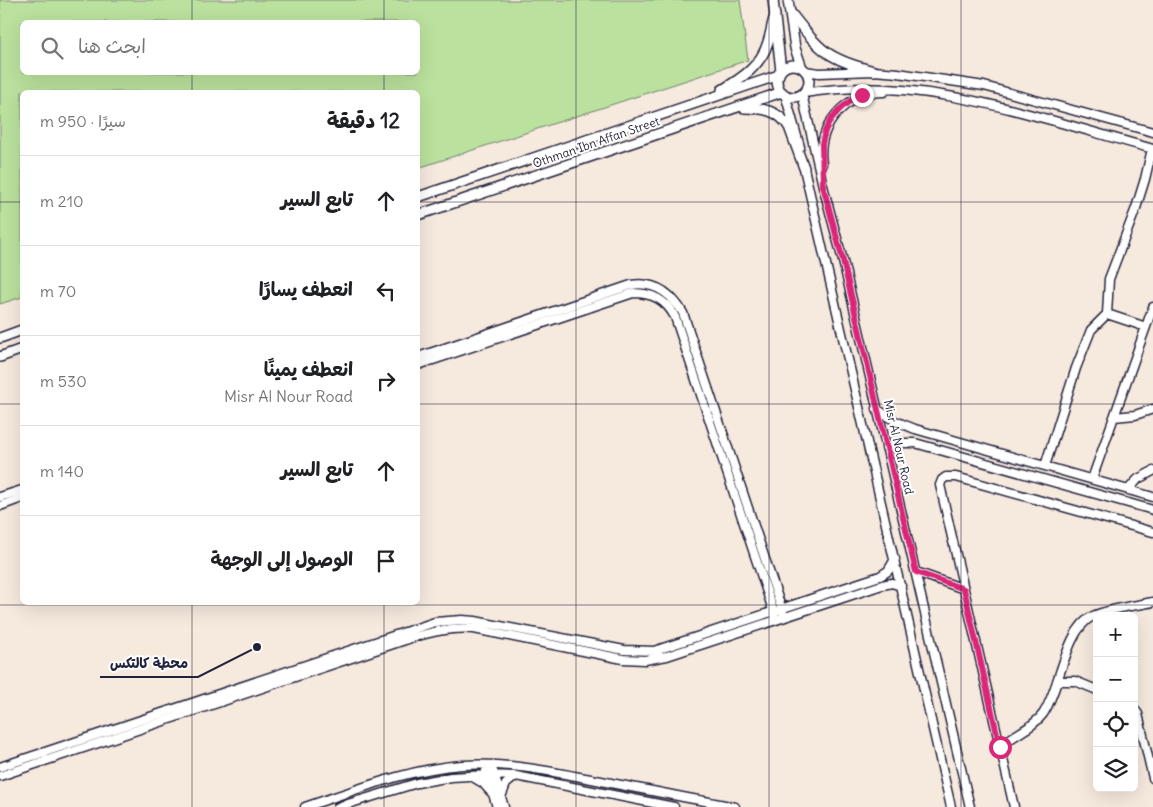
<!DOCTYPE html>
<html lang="ar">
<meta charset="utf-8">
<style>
body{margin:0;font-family:Delius,"Playpen Sans Arabic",sans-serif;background:#f6f6f6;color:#202124;direction:rtl}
.controls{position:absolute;right:15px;bottom:15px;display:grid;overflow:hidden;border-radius:8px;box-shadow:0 5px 20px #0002}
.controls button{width:45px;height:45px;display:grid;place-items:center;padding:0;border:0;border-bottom:1px solid #e0e0e0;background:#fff;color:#202124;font:25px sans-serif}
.stop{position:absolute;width:15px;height:15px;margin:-11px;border:4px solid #db2777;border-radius:50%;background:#fff}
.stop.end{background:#db2777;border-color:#fff;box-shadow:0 1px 5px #0008}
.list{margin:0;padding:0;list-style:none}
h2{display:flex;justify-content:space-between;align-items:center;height:65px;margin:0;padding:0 20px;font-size:21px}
h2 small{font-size:16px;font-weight:400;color:#757577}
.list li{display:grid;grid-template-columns:32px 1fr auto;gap:15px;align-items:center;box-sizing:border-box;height:90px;padding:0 20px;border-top:1px solid #e0e0e0}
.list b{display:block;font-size:19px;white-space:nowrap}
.list p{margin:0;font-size:16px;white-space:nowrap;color:#757577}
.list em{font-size:16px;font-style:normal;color:#757577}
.icon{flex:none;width:28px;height:28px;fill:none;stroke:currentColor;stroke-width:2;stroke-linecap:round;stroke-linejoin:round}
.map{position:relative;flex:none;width:1153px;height:807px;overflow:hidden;direction:ltr}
.search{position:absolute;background:#fff;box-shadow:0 5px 20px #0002;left:20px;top:20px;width:400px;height:55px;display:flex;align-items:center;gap:12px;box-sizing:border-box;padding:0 18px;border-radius:8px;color:#757577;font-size:19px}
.panel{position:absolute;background:#fff;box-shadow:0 5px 20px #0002;left:20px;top:90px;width:400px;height:515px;border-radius:8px;direction:rtl}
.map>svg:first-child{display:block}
.green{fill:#bae19d;stroke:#6e826c;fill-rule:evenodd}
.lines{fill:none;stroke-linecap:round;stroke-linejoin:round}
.minor-casing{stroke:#22223b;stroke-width:11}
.major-casing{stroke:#22223b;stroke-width:12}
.minor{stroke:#fff;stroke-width:8}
.major{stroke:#fff;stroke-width:9}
.route{stroke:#db2777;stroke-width:6}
.grid{fill:none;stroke:#22223b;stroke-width:1;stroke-opacity:0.55}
.labels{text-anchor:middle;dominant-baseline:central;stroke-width:4;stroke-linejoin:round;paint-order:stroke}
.street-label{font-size:12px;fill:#22223b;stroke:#fff}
.leader{fill:none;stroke:#22223b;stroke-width:2}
.callout-dot{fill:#22223b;stroke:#fff;stroke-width:2}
.callout-label{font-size:14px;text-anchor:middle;font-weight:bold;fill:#22223b;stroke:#fff;stroke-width:4;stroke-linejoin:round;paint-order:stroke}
</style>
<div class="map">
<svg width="1153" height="807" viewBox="0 0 1153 807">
<rect width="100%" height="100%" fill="#f6e9de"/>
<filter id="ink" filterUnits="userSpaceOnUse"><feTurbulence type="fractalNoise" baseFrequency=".02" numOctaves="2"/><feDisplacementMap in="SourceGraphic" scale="10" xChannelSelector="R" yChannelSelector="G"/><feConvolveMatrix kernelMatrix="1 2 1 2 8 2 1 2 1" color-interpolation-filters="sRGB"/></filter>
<g filter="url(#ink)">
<!-- green -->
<path class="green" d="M0 0H740L748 60 418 168V92H22V297L0 304ZM22 22H418V72H22Z"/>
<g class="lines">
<defs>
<path id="minor" d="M805 71 819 73 874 71 898 73 984 86 1153 132
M804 93C920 73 1042 119 1153 149
M785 94 800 147
M802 94 823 186 843 261 970 807
M803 164 951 807
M822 164C816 126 846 92 884 92
M1107 314 1146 327
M418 357 631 285C655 281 671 293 683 313L783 613
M418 365 633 293C653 293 666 300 675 317L775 616
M877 409 895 421 915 429 1153 497
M1114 417 1135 415 1153 409
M886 448 900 443H915L1153 510
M1045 466 1076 368 1091 330 1107 314 1109 279 1136 208 1145 179 1152 149
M1092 479 1153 307
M1128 490 1138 479 1153 471
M0 497 22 490
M0 506 22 498
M916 572 964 589
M1057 681H1075L1097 690
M1134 708 1138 714 1153 778
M1000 747C1013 734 1032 729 1043 714 1060 690 1065 629 1093 616 1111 608 1134 606 1153 602
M0 767 435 622 462 620 475 621 624 650 654 651 880 576 888 571 895 559
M486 771 497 807
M493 771 504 807
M0 776 408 639C431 632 450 627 474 629L623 659 645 660 667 656 882 585 892 583 901 586
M471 776 483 783 491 792
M501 797 506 784 516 776
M305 807C356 790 408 769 462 765 509 762 554 772 601 781 645 790 690 798 735 807
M338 807 417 783 451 777 487 775 516 776 674 807
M1014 807 940 485 942 480 946 477H956L1153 532"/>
<path id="major" d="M773 0 781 71
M788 0 795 48 802 68
M790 12C820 50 826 59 874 71
M777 81a16 16 0 1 1 32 0a16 16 0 1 1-32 0Z
M722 90C742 78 761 66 768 42 771 33 772 24 775 15
M744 108C763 108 778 110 789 127L804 168
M418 197 779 75
M418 215 782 92
M0 338 22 330
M0 357 22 349"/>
</defs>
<!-- minor casing -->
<use href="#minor" class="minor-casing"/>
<!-- major casing -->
<use href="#major" class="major-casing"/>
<!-- minor -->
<use href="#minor" class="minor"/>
<!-- major -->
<use href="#major" class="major"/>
</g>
</g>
<g class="lines" filter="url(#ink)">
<!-- route -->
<path class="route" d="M862 95 850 101 840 109 831 119 825 131 822 144 823 186 843 261 916 572 964 589 1000 747"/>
</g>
<!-- grid -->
<path class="grid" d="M192 0V22M384 0V22M576 0V807M769 0V807M961 0V807M192 72V92M384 72V92M0 202H22M418 202H1153M0 404H22M418 404H1153M192 602V807M384 602V807M0 605H1153"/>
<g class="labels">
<!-- street labels -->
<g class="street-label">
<text transform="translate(596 142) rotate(-19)">Othman Ibn Affan Street</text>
<text transform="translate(899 447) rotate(77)">Misr Al Nour Road</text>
</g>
</g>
<!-- callouts -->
<path class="leader" d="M257 647L198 677H100"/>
<circle class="callout-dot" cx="257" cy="647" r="5"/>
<g class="callout-label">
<text x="149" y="668">محطة كالتكس</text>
</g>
</svg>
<div class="controls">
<button>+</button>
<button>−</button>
<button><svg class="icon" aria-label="locate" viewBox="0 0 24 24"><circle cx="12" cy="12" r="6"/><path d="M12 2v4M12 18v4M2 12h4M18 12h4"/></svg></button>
<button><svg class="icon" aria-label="layers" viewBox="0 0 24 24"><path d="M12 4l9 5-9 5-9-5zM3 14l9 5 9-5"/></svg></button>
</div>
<div class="stop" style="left:1000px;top:747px"></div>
<div class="stop end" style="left:862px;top:95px"></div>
<div class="search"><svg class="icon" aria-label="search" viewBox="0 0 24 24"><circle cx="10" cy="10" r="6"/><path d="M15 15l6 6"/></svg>ابحث هنا</div>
<section class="panel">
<h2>12 دقيقة<small>سيرًا · 950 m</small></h2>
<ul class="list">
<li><svg class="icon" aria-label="ahead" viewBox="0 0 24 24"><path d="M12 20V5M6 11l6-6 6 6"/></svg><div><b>تابع السير</b></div><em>210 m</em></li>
<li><svg class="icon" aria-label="left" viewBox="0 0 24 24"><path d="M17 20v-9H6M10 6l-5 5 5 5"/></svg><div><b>انعطف يسارًا</b></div><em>70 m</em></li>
<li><svg class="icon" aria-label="right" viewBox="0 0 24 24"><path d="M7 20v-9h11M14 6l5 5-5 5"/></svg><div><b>انعطف يمينًا</b><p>Misr Al Nour Road</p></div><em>530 m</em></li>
<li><svg class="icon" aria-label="ahead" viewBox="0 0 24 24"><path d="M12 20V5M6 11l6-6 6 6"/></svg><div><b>تابع السير</b></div><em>140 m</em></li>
<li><svg class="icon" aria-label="arrive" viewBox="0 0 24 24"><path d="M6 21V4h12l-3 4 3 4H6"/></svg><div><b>الوصول إلى الوجهة</b></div></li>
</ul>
</section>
</div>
